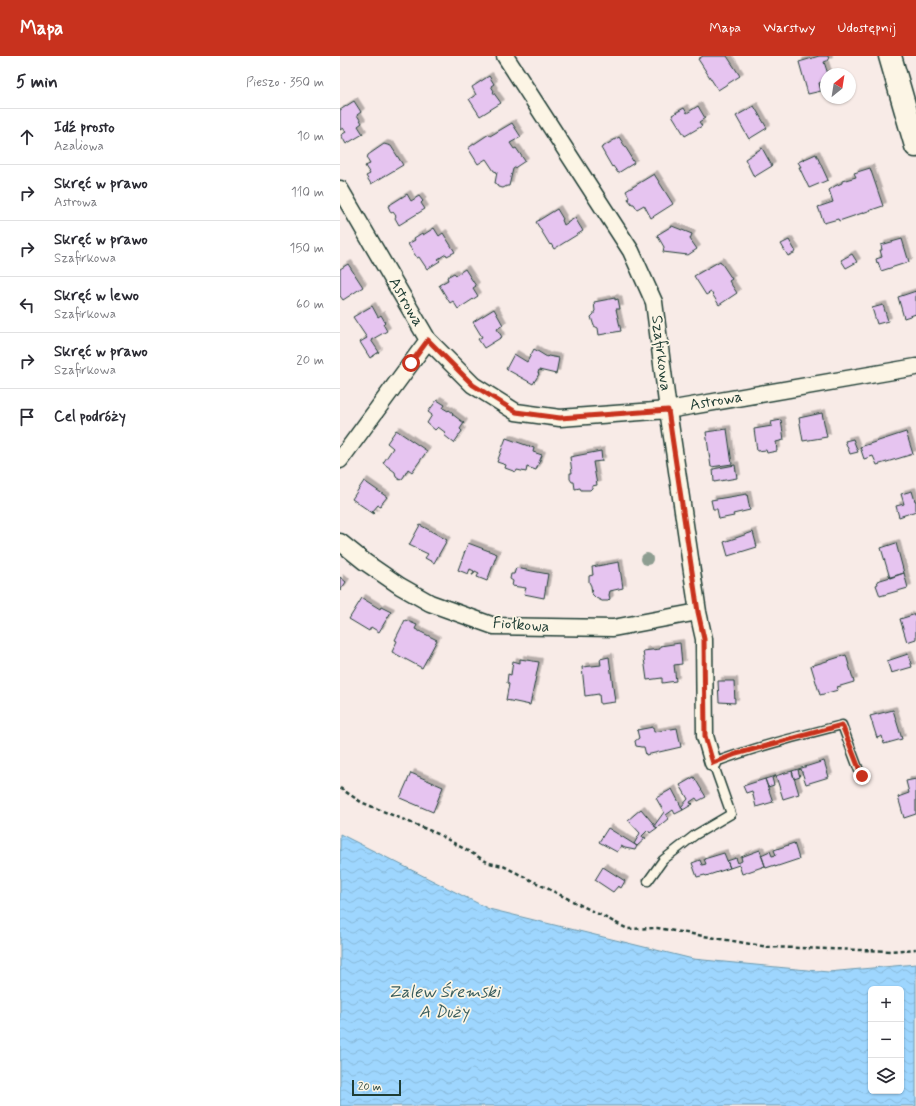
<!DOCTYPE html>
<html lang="pl">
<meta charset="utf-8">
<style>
body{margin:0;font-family:Mynerve,sans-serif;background:#f2f2f3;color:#2b2b33}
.controls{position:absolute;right:12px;bottom:12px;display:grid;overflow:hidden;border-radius:6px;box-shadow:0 1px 3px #0004}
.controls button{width:36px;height:36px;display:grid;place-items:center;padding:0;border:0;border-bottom:1px solid #e1e1e2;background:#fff;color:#2b2b33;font:20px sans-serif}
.compass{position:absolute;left:480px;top:12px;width:36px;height:36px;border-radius:50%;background:#fff;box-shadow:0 1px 3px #0004;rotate:30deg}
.scale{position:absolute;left:12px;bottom:10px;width:49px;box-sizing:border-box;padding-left:4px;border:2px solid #1f3d34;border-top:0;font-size:11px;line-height:14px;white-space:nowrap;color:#1f3d34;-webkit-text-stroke:3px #fcf5e5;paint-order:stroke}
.stop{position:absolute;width:12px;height:12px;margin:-9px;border:3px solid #c8321e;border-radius:50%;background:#fff}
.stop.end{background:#c8321e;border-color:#fff;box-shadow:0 1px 4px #0008}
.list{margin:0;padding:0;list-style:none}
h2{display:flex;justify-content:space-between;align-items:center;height:52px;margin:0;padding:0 16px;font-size:17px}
h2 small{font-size:13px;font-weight:400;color:#7c7c81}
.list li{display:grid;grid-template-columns:26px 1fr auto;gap:12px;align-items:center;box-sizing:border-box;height:56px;padding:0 16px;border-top:1px solid #e1e1e2}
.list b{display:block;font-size:15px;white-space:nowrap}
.list p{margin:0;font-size:13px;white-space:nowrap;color:#7c7c81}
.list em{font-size:13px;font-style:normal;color:#7c7c81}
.icon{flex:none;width:22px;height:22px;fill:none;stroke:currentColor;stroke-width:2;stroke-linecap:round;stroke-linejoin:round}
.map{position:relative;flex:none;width:576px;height:1050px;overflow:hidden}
header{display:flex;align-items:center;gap:24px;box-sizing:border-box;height:56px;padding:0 20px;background:#c8321e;color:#fff}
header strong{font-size:19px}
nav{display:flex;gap:22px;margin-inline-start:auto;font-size:14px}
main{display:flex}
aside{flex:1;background:#fff}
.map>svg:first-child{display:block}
.water{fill:url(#water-waves);stroke:#6b99ad;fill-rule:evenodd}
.building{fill:#e6c4f0;stroke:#1f3d34;filter:url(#shadow)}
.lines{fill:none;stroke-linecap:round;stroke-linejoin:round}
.service-casing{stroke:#1f3d34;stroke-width:11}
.minor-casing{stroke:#1f3d34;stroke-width:19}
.secondary-casing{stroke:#1f3d34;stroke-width:25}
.path{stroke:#1f3d34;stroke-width:2.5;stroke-dasharray:4 3;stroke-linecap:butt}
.service{stroke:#fcf5e5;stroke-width:8}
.minor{stroke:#fcf5e5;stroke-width:16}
.secondary{stroke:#fcf5e5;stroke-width:22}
.tree{fill:#8e9d91}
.route{stroke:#c8321e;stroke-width:5}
.labels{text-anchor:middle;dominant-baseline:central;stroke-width:3.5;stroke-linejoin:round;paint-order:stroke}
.street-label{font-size:16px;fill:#1f3d34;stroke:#fcf5e5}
.water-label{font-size:17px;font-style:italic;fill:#385c5c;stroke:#fcf5e5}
</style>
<header>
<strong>Mapa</strong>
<nav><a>Mapa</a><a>Warstwy</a><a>Udostępnij</a></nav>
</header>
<main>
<aside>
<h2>5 min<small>Pieszo · 350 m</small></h2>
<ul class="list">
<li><svg class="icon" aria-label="ahead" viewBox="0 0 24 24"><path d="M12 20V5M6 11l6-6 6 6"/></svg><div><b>Idź prosto</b><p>Azaliowa</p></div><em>10 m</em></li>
<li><svg class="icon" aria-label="right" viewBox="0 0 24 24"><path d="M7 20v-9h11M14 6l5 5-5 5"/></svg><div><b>Skręć w prawo</b><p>Astrowa</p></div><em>110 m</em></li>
<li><svg class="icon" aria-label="right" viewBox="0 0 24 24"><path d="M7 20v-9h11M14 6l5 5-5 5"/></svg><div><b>Skręć w prawo</b><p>Szafirkowa</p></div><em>150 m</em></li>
<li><svg class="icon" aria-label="left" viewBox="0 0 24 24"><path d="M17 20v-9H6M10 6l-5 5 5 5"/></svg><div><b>Skręć w lewo</b><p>Szafirkowa</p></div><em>60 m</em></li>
<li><svg class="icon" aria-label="right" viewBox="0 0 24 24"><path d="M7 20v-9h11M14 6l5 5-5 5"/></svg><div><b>Skręć w prawo</b><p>Szafirkowa</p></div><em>20 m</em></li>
<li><svg class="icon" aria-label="arrive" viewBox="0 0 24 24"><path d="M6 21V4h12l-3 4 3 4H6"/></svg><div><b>Cel podróży</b></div></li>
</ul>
</aside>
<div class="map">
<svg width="576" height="1050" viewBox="0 0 576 1050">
<defs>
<pattern id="water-waves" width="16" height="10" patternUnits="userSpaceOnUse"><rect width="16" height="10" fill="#9ed6fe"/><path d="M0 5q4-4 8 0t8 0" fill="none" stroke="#88b9da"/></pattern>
<filter id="shadow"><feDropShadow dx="3.5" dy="-3.5" stdDeviation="0" flood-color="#0004"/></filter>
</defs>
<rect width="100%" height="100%" fill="#f8ebe7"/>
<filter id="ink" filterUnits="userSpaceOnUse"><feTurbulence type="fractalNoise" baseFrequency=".025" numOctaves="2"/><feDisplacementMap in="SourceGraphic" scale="8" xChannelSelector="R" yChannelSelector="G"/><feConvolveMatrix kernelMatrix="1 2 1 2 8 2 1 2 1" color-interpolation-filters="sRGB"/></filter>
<g filter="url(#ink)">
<!-- water -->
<path class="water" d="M0 778 149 853 353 903 488 916 576 908V1050H0ZM531 933H561V1035H531Z"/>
<!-- building -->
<path class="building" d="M363 0H387L400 20 378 34 358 3Z
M479 0H488L489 4 484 6 488 18H486V24L479 27 481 35 468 38 459 6Z
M149 20 154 28 151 30 154 35 153 36 161 47 140 60 129 43 136 39 132 31Z
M14 45 21 56 17 59 22 67 18 70 23 78 6 88 1 79 6 76 3 72 0 74V54Z
M358 50 365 62 359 66 362 70 345 80 332 59 344 52 347 57Z
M414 50 427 72 409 83 396 60Z
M172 67 181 81 170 87 174 93 176 92 185 105 173 113 169 130H167L163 132 158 131 156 127H155L157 116 154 115 146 103 138 108 128 92 149 78 150 80Z
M279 81 291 100H290L294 107 278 117 273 110 272 111 261 92Z
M44 88 51 90 63 109 31 128 26 120 30 118 25 110 30 108 27 103 28 99Z
M422 92 432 110 414 121 405 103Z
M476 98 488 124 469 132 459 111H461L458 106Z
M530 112 543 150 499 165 498 163 484 167 478 151 493 146 489 134 495 130 502 127V125L516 121 514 117Z
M314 118 333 148 311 162 304 149 297 153 294 148H292L288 143 289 141 286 135Z
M67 138 71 145 79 140 83 145 81 147 85 153 59 169 55 162 56 160 53 156 51 157 48 150Z
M217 153 223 163 222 164 224 169 235 162 243 175 214 193 211 188 210 189 196 166Z
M332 170 352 178 350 183 357 193 348 199 323 196 324 191 317 179Z
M94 172 99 180 103 177 115 196 107 200 106 198 98 203 100 205 87 213 79 201 77 202 68 188 75 184 74 182 82 177 83 179Z
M562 183 569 206 541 215 538 206 537 207 536 203 542 201 540 194H542L541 189Z
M449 184 456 196 448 200 441 188Z
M512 198 517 206 506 212 501 204Z
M380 205 392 223 389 225 397 237 379 249 371 236 366 239 354 220Z
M8 208 23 231 3 244 0 240V213Z
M125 213 136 230 133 232 138 240 118 253 113 245 110 247 99 229 108 224 107 221 114 217 116 219Z
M576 235V258L564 262 558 241Z
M275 242V244L278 243 280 253H276L281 275 259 279 258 272 254 270 251 261 254 258V256L255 255 254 246Z
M543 249 548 265 537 268 532 252Z
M32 250 38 261 41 259 45 266 43 268 47 275 31 284 39 296 30 302 20 286 27 282 13 261Z
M154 253 163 269 157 273 162 281 144 292 138 283 142 281 133 266Z
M194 293 207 301 208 300 219 302 216 318 199 314 198 317 199 318 193 328 166 313 174 298 187 306Z
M97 344 105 349 103 352 108 355 109 354 113 357 112 358 124 367 120 373 122 375 114 387 104 379 106 377 98 371 95 374 87 367 92 359 88 356Z
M482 357 487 381 463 385 459 362Z
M441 364 444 384 436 386 437 395 427 397 426 394 417 395 414 373 432 370 431 366Z
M387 373 392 408 371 411 366 376Z
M56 374 87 395 72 416 68 413 63 422 60 424 56 421 55 416 43 407 53 392 47 387Z
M566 376 573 398 537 409 533 400 524 403 520 391Z
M166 382 194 392 193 396 202 399 196 414 187 411 186 416 177 414 176 416 165 412 166 409 157 406Z
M513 383 518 396 510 398 505 385Z
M261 395 262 405 253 406 257 429 252 430V432L250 434H241L240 432 235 433 234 426H232L230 423V417H232L230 401Z
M395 409 397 422 374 426 373 413Z
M24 425 47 441 40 450 38 449 32 456 35 457 34 458 12 443Z
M572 435 575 445H576V455L559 461 556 450 564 448 561 438Z
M407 438 410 454 393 458 394 460 379 463 377 453H373L371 444Z
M80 469 107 484 94 507 85 502 88 498 69 489Z
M413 476 417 491 388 500 384 486Z
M128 487 157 498 147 525 137 521 139 517 135 515 133 519H132L134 515 130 513 128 518 118 514Z
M556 487 564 517 550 522 541 492Z
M279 506 283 532 270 535 269 539 270 543 268 545H262L256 542 252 538 251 530 249 526V520L253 519 252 511Z
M176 512 208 518 204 542 184 538 186 532 172 530 173 525 170 523 171 518H174Z
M564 517 568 532 540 540 536 529 538 528 537 525Z
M0 521 6 526 0 535Z
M22 542 40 553 41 551 51 556 39 576 31 571 29 575 9 563Z
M576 558V583L567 586 560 563Z
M65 564 77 569 75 573 97 584 82 612 52 596 57 585 55 584Z
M340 587 342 608 334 609 336 625 322 627V622L307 624 303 595 320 593V590Z
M568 598 572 611 551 617 547 605Z
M506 599 514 626 497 631 498 634 480 639 471 610Z
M269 601 275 646 260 648 259 638 245 640 242 611 261 609 260 603Z
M180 603 199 606 190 649 166 644 169 628 167 627 168 618 171 619 173 605 180 607Z
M378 625H394L395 647 379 646Z
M553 654 562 683 544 688 542 680 537 682 530 660Z
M313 671 314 676 337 672 341 691 306 699 304 691H301L296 690 295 685 299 682 297 674Z
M484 705 489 721 466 728 461 713 458 714 460 721 454 723 452 715Z
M452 715 459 738 443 743 436 720 432 722 434 729 428 731 425 723Z
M71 717 103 731 93 756 60 742Z
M354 721 366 741 358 745 356 742 350 746 351 748 352 747 353 748 343 754 341 751 348 743 340 729Z
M425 723 433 746 416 751 412 735 406 737 403 730Z
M576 723V758L564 762 558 741 569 737 566 725Z
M332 733 343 754 335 758 333 754 326 759 327 761H328L329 762 317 772 314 770 324 756 316 742Z
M301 753 317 772 310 777 308 774 302 780 303 782 304 781 306 782 297 790 294 788 300 777 288 764Z
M268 772 297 790 295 794 285 792 281 790 277 796 259 786Z
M454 787 459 803 435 811V809L426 812 421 799 430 795 432 800 436 799 434 794Z
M420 794 425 810 402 818 399 809 390 812 387 805 396 802 398 807 402 805 401 801Z
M384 797 390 812 366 820 365 819 357 821 352 807 360 804 362 809 366 808 364 803Z
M263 811 285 825 281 832 278 830 273 836 255 824Z"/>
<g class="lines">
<defs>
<path id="service" d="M308 825 323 804 355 779 391 758 373 707C415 691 459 680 502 669L521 720"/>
<path id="minor" d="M165 0 291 195 314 246 328 354 358 556 364 583 365 680 373 707
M0 133 88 284 133 329 176 356 220 362 328 354 576 311
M0 404 88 284
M0 486 25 506 60 530 90 547 154 570 273 572 358 556"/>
<path id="secondary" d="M550 0 576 90"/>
</defs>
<!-- service casing -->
<use href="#service" class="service-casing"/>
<!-- minor casing -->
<use href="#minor" class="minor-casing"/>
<!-- secondary casing -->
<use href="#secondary" class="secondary-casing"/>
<!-- path -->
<path class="path" d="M0 732 21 746 98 778 149 807 163 810 288 873 317 872 428 891 551 895 576 893"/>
<!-- service -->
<use href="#service" class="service"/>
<!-- minor -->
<use href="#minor" class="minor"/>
<!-- secondary -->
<use href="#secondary" class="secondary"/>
</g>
<!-- trees -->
<circle class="tree" cx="307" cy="503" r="6"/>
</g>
<g class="lines" filter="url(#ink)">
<!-- route -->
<path class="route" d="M71 307 88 284 133 329 176 356 220 362 328 354 358 556 364 583 365 680 373 707 396 698 502 669 522 720"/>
</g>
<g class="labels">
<!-- street labels -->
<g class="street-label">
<text transform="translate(66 246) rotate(60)">Astrowa</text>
<text transform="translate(321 297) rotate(83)">Szafirkowa</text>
<text transform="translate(376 345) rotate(-10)">Astrowa</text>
<text transform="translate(181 569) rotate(4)">Fiołkowa</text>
</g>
<!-- water labels -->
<g class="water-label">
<text x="104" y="936">Zalew Śremski<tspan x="104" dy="20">A Duży</tspan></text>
</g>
</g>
</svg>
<div class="controls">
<button>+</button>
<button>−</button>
<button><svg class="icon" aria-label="layers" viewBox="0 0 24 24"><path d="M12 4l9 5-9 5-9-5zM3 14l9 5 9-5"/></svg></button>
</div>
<svg class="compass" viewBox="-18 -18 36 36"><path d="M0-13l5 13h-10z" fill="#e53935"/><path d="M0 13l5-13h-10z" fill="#7c7c81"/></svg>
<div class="scale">20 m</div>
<div class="stop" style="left:71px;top:307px"></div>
<div class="stop end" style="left:522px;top:720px"></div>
</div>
</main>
